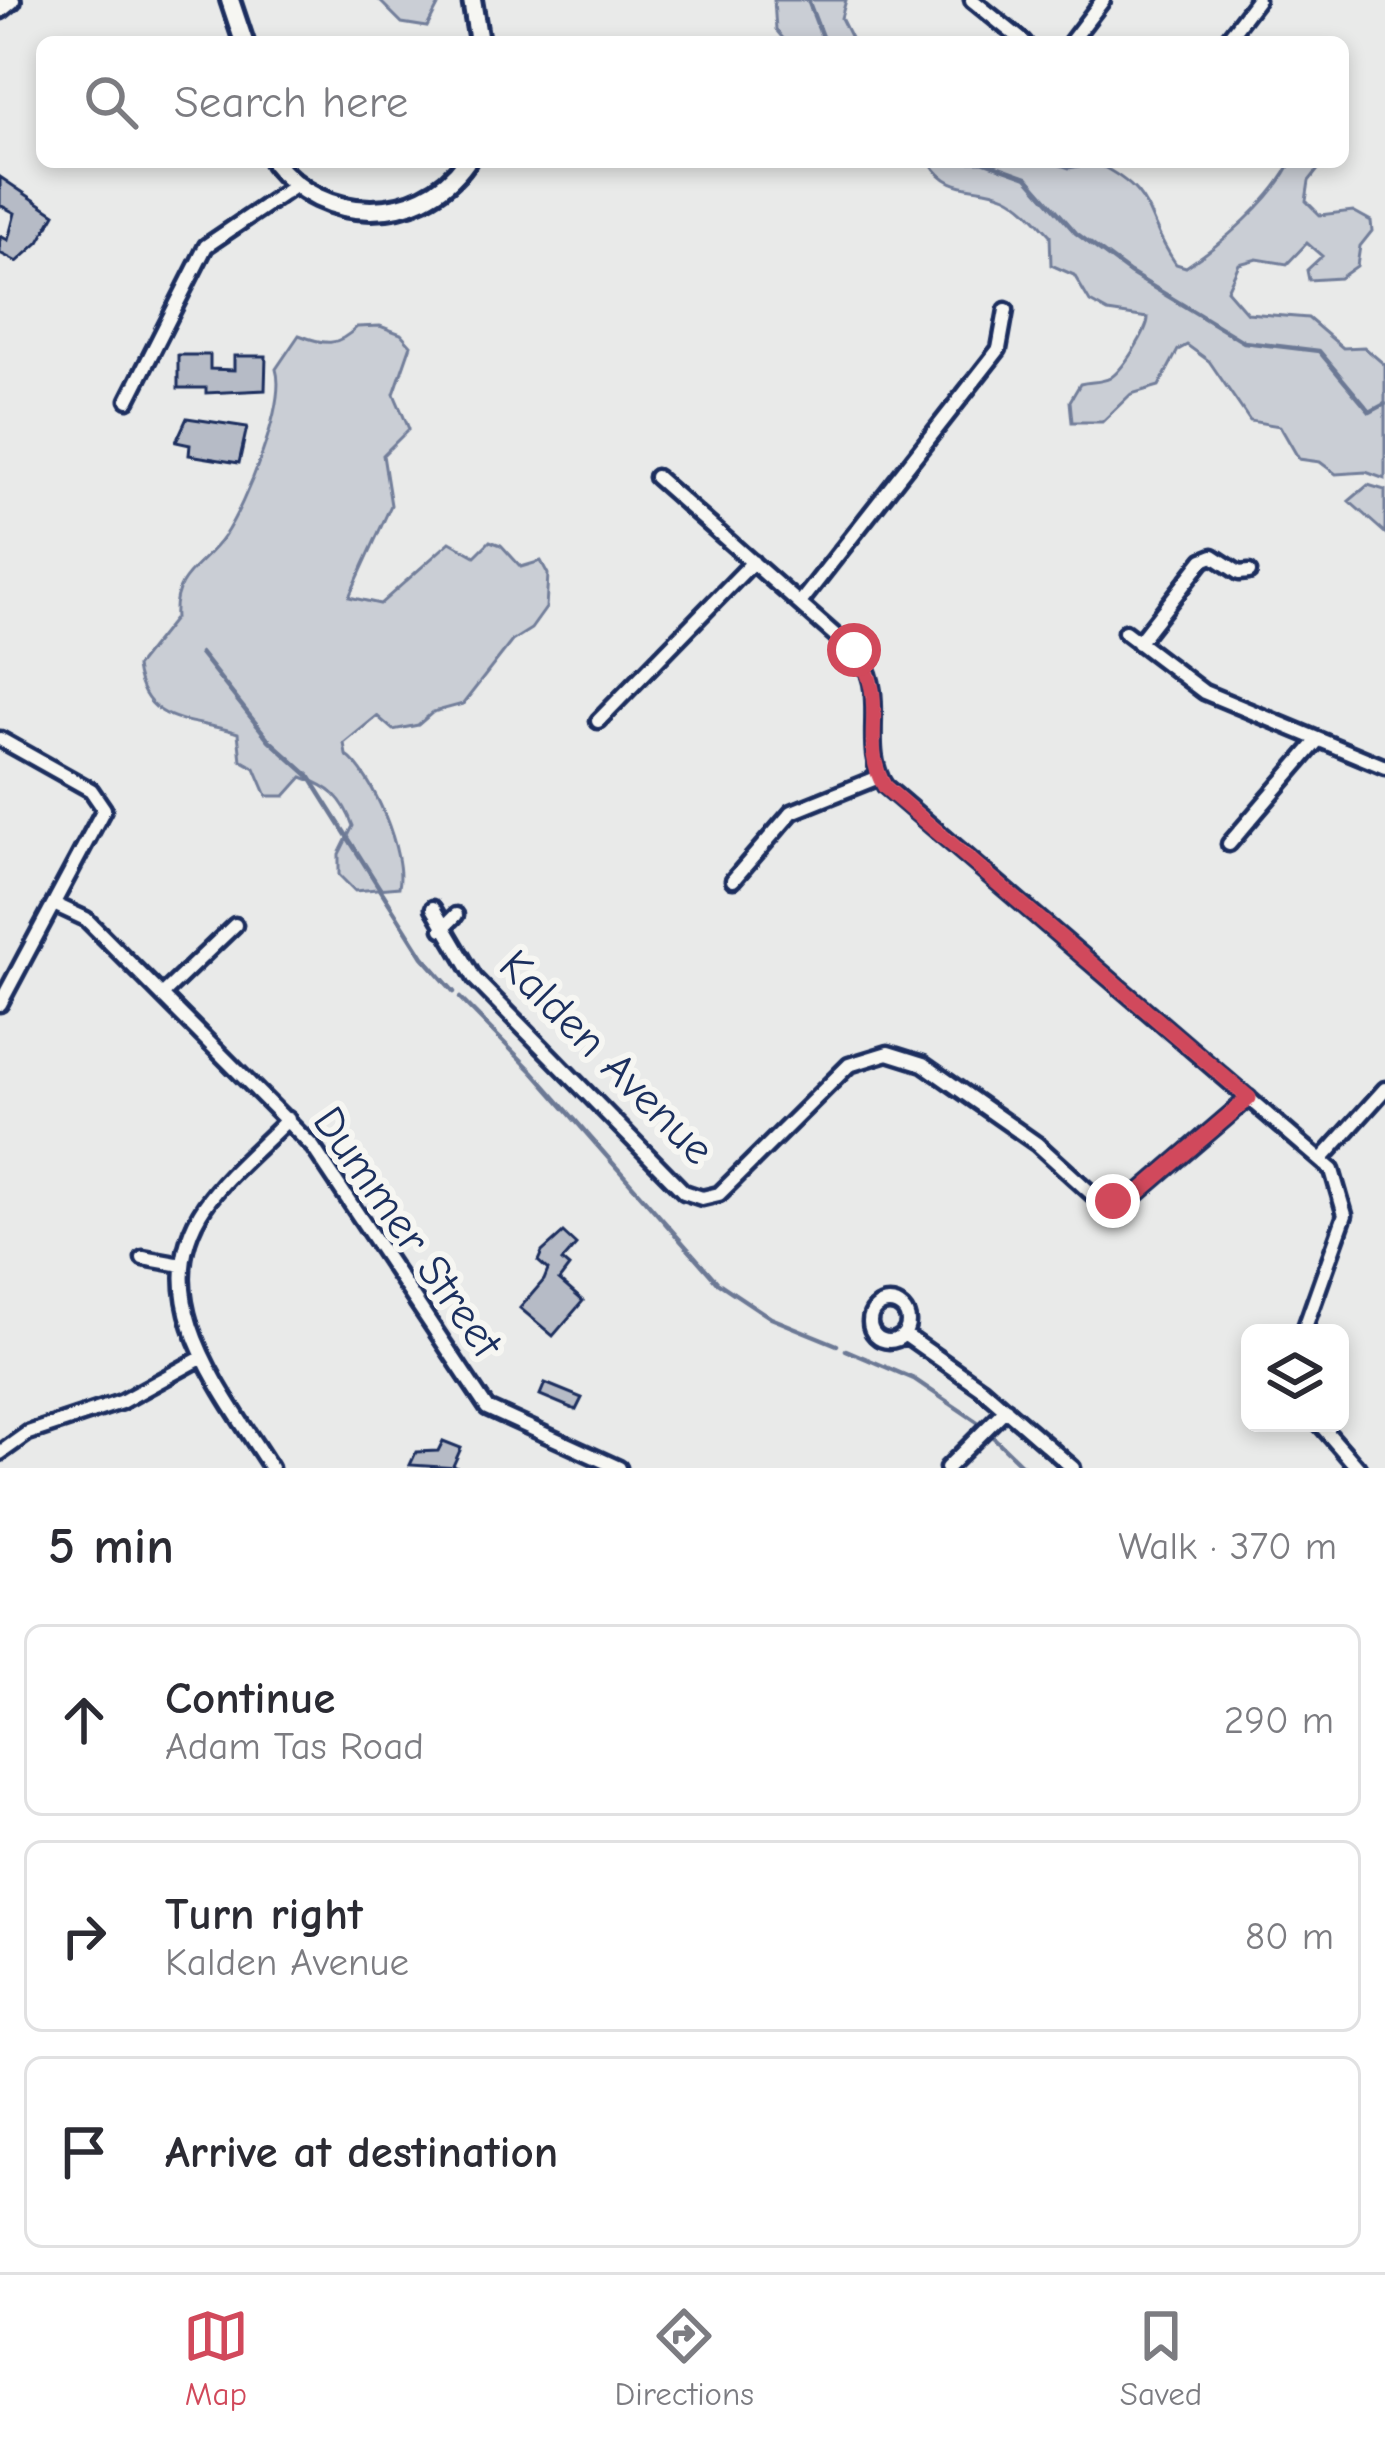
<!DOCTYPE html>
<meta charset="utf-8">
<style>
body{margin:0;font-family:"Comic Neue",sans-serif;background:#f7f7f7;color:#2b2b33}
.controls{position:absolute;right:36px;bottom:36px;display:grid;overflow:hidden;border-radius:18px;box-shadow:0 6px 18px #0003}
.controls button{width:108px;height:108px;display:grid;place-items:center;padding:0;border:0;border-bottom:3px solid #e1e1e2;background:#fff;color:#2b2b33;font:60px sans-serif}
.stop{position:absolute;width:36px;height:36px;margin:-27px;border:9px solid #d1495b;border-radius:50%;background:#fff}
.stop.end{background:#d1495b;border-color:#fff;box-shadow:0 3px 12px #0008}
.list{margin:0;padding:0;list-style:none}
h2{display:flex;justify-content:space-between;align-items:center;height:156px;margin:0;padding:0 48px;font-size:51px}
h2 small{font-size:39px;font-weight:400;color:#7c7c81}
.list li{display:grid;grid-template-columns:78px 1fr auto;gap:36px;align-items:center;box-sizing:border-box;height:192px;margin:0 24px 24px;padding:0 24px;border:3px solid #e1e1e2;border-radius:18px}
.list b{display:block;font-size:45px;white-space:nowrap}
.list p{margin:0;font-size:39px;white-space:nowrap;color:#7c7c81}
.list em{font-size:39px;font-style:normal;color:#7c7c81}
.icon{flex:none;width:66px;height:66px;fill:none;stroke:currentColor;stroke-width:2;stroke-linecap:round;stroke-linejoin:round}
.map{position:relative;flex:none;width:1385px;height:1468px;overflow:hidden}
.search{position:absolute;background:#fff;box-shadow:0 6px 18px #0003;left:36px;right:36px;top:36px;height:132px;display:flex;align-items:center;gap:30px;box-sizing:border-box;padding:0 42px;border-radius:18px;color:#7c7c81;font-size:45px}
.sheet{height:804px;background:#fff}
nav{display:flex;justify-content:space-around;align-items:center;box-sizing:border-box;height:168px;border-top:3px solid #e1e1e2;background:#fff;font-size:33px;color:#7c7c81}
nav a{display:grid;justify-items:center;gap:6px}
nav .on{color:#d1495b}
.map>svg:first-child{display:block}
.green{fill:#caced5;stroke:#727e9a;stroke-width:3}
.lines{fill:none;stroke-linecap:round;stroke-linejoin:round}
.stream{stroke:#6c7995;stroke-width:4.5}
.building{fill:#b6bbc6;stroke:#1b2f5e;stroke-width:3}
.street-casing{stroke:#1b2f5e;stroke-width:21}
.secondary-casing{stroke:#1b2f5e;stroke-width:26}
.street{stroke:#f6f6f2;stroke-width:12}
.secondary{stroke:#f6f6f2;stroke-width:16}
.route{stroke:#d1495b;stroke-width:15}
.labels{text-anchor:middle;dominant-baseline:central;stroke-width:12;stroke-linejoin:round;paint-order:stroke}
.street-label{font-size:45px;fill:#1b2f5e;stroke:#f6f6f2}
</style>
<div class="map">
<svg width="1385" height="1468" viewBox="0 0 1385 1468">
<rect width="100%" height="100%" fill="#e9eae9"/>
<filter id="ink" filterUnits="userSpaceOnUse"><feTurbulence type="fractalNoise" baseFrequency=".00833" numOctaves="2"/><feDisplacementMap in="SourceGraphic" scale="24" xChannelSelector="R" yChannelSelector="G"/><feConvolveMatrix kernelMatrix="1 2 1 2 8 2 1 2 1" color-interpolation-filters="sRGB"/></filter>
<g filter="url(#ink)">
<!-- green -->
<path class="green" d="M379 0H433L438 6 427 27 402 23Z
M774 0H846L841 18 853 42H786L776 30Z
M930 162H1052L1069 168 1096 163C1160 195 1142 216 1176 264L1186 267C1220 245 1273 200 1291 162H1324L1309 181 1306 201 1320 215 1353 211 1371 221 1372 231 1360 246 1357 266 1340 278 1309 280 1307 270 1322 256 1307 243 1287 264 1257 259 1239 264 1227 290 1247 313 1308 318 1343 348 1364 347 1385 365V479L1366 472 1336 474 1320 462 1299 459 1280 426 1250 421 1209 361 1187 345 1178 350 1159 386 1131 394 1102 422H1072L1070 401 1080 384C1091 381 1101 383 1110 378 1123 370 1148 330 1148 318L1108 312 1090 302 1074 275 1051 265 1050 235C1037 221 1023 204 1006 196 977 183 949 195 930 162Z
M380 326 401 334 411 345 394 394 409 429 383 455 391 505 349 597 380 604 450 542 475 556 490 541 501 545 521 567 541 561 548 574 546 608 531 629 512 641 463 704 433 712 418 725 393 730 377 716 344 743 346 755C373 774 406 855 399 887L355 891 339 875V854L353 826C343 798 331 787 302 777L285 796H267L255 768 241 760 238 733C194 718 145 728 136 667L175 618C172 574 203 567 224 536 245 505 287 403 276 369L299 335C325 345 337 347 357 327Z
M1368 485 1385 490V533L1349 501Z"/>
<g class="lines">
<!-- stream -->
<path class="stream" d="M808 0 824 42
M985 162 1027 177 1076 233 1130 273 1244 342 1319 351 1370 412 1385 404
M200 653 269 740 309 776 423 957 454 992
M460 998 532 1071 717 1282 771 1318 837 1345
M846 1350 914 1379 979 1423
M993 1437 1025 1468"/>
</g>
<!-- building -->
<path class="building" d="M0 177 55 214 39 242 17 262 0 253V236L8 240 15 213 0 205Z
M178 355H210V369L234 370V356H266L265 390 206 393V388H178Z
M187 418 247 427 239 463 189 455 190 445 176 442Z
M563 1233 576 1245 562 1261 569 1267 559 1280 583 1301 553 1336 520 1308 544 1280 548 1270 538 1261 542 1252Z
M545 1383 582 1398 576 1410 540 1395Z
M443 1441 461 1448 453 1466 458 1468 410 1465 416 1452 438 1451Z"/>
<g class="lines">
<defs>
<path id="street" d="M972 0 1024 42
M1071 42 1103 0
M1225 42 1257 0
M128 400 206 246 296 185
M656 477 862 659C887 701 860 747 885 786L1332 1170 1345 1215 1303 1333
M800 603 999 349 1006 310
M1125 632 1204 692 1385 767
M1138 643 1203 560 1213 556 1239 573 1249 572
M598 721 753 562
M0 739 91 790 104 809 0 1004
M1229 844 1318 740
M733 880 792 812 879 777
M56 905 86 919 313 1147 487 1408 619 1468
M433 908 475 979 684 1192 702 1198 719 1194 849 1065 888 1053 923 1064 1037 1144 1092 1194 1113 1201 1136 1195 1249 1098
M442 929 456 915
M162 995 235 925
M1321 1160 1385 1089
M143 1258 182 1265
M870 1322a19 19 0 1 1 38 0a19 19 0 1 1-38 0Z
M904 1334 981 1388 1073 1468
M1319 1423 1358 1468
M0 1453 28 1433 121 1402 203 1357
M271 1468C223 1392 143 1297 205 1206 227 1174 261 1147 288 1119
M947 1468 1006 1409"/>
<path id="secondary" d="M230 0 244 42
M472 0 479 42
M0 9 11 0
M274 162C322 225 420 227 466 162"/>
</defs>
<!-- street casing -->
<use href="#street" class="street-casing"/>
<!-- secondary casing -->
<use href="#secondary" class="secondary-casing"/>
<!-- street -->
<use href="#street" class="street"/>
<!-- secondary -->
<use href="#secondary" class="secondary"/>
</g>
</g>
<g class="lines" filter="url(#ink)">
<!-- route -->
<path class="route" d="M854 650C893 699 857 742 885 787L1249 1098 1136 1195 1113 1201"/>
</g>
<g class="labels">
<!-- street labels -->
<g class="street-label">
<text transform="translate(607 1057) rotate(45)">Kalden Avenue</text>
<text transform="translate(408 1232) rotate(55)">Dummer Street</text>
</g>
</g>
</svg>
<div class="controls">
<button><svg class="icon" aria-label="layers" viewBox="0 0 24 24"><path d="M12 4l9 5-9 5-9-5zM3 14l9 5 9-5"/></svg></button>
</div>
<div class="stop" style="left:854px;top:650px"></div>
<div class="stop end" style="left:1113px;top:1201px"></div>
<div class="search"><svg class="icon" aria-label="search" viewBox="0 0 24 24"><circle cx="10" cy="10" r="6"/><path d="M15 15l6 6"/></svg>Search here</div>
</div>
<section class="sheet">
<h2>5 min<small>Walk · 370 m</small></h2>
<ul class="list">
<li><svg class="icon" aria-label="ahead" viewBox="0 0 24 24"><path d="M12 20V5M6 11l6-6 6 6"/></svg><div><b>Continue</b><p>Adam Tas Road</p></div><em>290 m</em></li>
<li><svg class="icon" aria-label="right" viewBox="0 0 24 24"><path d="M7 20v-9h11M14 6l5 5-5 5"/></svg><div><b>Turn right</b><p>Kalden Avenue</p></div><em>80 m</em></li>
<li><svg class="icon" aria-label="arrive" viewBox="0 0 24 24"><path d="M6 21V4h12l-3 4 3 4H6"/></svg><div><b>Arrive at destination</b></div></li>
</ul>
</section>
<nav>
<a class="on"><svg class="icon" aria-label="map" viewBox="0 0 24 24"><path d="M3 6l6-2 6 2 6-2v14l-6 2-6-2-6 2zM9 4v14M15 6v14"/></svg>Map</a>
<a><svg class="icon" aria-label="directions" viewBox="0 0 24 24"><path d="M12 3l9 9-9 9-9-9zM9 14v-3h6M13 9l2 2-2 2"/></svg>Directions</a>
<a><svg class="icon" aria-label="saved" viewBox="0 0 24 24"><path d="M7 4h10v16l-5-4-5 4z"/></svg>Saved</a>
</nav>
